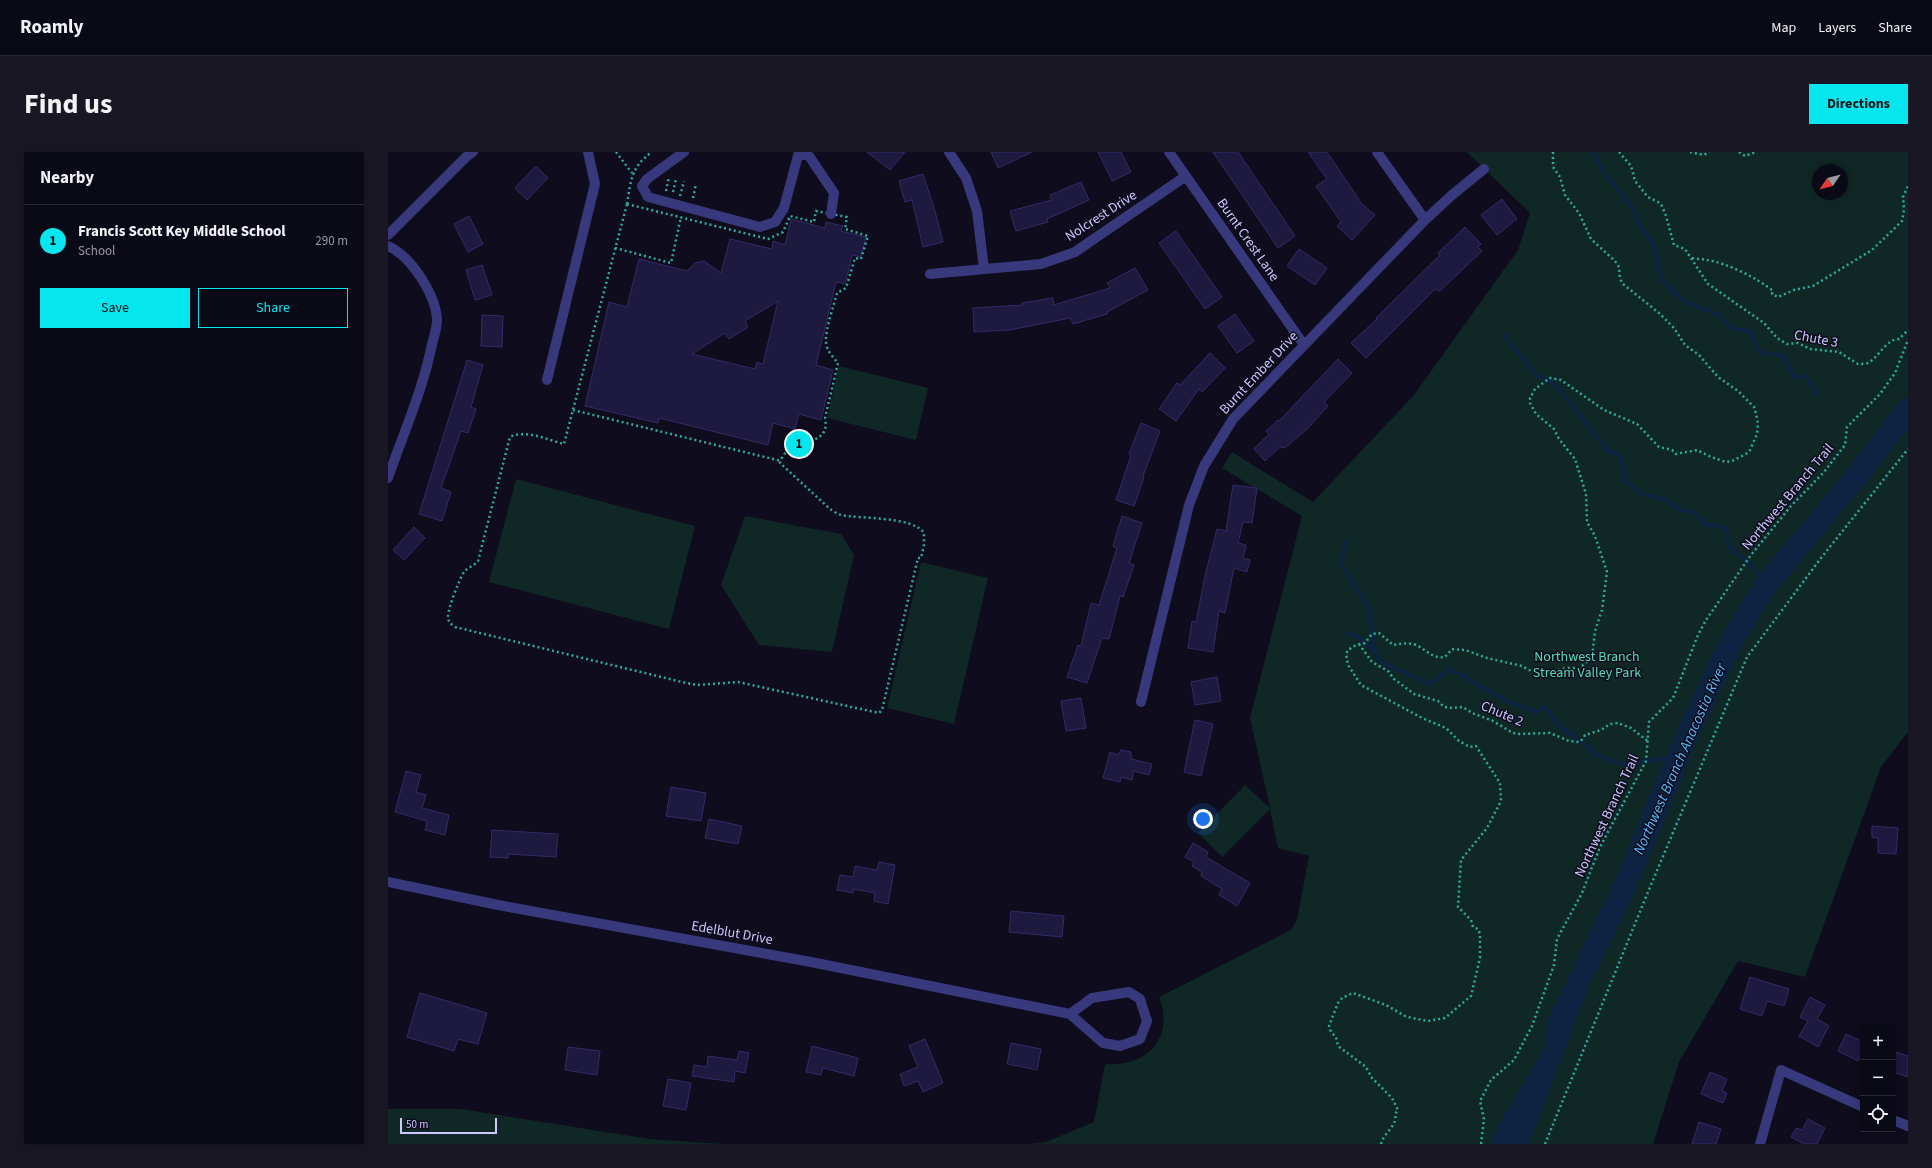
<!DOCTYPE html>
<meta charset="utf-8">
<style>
body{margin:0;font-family:"Source Sans 3",sans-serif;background:#181723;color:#f1f3f6}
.controls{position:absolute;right:12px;bottom:12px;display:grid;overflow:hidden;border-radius:0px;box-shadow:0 2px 10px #0003}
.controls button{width:36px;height:36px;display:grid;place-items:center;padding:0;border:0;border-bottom:1px solid #2a2a35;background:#0a0916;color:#f1f3f6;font:20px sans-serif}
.compass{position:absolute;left:1424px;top:12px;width:36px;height:36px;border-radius:50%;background:#0a0916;box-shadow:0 2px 10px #0003;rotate:235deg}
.scale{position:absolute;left:12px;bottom:10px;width:97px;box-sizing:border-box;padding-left:4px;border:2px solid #ccc9fe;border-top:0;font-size:11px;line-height:14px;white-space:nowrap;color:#ccc9fe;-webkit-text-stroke:3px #0e0c1d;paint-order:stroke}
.you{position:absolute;left:815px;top:667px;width:14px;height:14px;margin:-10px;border:3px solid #fff;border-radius:50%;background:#1a73e8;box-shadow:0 0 0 6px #1a73e833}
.badge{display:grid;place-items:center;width:26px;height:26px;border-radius:50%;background:#05e6ef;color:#111;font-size:13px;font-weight:700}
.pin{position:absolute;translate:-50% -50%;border:2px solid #fff;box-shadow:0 1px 4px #0006}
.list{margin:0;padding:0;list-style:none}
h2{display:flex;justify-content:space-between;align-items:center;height:52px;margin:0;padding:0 16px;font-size:17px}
h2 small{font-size:13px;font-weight:400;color:#999aa1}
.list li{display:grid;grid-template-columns:26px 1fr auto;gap:12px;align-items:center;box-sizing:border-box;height:72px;padding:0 16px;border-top:1px solid #2a2a35}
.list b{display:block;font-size:15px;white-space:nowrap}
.list p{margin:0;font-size:13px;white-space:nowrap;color:#999aa1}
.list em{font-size:13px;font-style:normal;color:#999aa1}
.actions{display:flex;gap:8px;padding:12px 16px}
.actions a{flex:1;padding:9px 0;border:1px solid #05e6ef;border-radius:0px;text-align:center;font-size:14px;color:#05e6ef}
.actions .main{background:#05e6ef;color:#111}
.icon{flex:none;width:22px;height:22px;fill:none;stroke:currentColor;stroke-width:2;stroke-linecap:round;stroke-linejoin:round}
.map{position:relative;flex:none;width:1520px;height:992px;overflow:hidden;border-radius:0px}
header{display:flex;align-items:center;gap:24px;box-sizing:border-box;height:56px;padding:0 20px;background:#0a0916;border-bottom:1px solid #2a2a35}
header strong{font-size:19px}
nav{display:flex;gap:22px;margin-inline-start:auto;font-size:14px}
.intro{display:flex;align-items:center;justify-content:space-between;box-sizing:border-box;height:96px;padding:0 24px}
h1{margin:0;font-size:28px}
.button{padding:10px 18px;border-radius:0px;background:#05e6ef;color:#111;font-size:14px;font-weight:700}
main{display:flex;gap:24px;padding:0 24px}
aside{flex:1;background:#0a0916;border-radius:0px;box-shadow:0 2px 10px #0003}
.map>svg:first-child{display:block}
.green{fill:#0f2725;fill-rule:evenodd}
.water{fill:#0c2441}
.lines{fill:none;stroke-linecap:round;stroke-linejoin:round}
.stream{stroke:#0c2441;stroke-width:4}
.river{stroke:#0c2441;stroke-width:23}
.building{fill:#1e193e;stroke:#332b69;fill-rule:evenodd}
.path{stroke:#2fac9d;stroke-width:2.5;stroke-dasharray:2 3;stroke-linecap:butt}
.minor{stroke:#38397c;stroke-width:10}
.labels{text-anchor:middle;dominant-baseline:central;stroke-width:3;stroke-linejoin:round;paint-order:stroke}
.street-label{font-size:14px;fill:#ccc9fe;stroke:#0e0c1d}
.park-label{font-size:14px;fill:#58dcb3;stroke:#0e0c1d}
.water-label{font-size:15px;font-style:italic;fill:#5abbfc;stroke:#0e0c1d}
</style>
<header>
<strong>Roamly</strong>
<nav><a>Map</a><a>Layers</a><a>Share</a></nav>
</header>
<div class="intro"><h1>Find us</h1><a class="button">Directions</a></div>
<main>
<aside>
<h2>Nearby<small></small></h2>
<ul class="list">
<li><span class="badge">1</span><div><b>Francis Scott Key Middle School</b><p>School</p></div><em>290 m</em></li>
</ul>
<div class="actions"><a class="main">Save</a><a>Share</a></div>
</aside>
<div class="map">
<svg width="1520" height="992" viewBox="0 0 1520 992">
<rect width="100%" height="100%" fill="#0e0c1d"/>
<!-- green -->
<path class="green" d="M1079 0H1520V580L1493 615 1417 825 1350 809 1291 910 1265 992H640L658 990 706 970 717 912C759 915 787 886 771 845L903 778 909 768 921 704 890 696 882 657 834 705 810 681 857 633 882 656 862 566 914 364 834 316 844 300 925 350 1026 243 1130 98 1142 61ZM1430 18H1454V42H1430Z
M451 214 540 236 528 288 439 266Z
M128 327 307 374 281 477 101 430Z
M357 364 453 382 466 403 444 500 371 493 333 433Z
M533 410 600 426 566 572 499 556Z
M0 957H73L262 987 334 992H0Z"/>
<!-- water -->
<path class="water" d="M1210 766V811L1141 992H1102L1107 979 1157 894 1159 869Z"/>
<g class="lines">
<!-- stream -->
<path class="stream" d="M1206 0 1213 16 1245 57 1251 72 1265 92 1273 127 1296 149 1331 163 1343 176 1362 180 1372 201 1395 203 1406 225 1417 224 1430 242
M1116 183 1148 223 1169 234 1219 298 1232 304 1238 330 1254 342 1278 348 1292 358 1305 359 1317 372 1338 376 1341 395 1366 416 1378 433
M958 389 953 412 981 456 987 500 991 509 1042 532 1062 517 1119 549 1149 560 1158 555 1171 574 1193 589 1207 602 1231 612 1290 605
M958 482 969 484 987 500"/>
<!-- river -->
<path class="river" d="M1197 817 1240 727 1301 579 1344 488 1378 433 1469 324 1520 257"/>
</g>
<!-- building -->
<path class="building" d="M479 0H517L502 18Z
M603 0H644L610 16Z
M710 0H733L743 20 724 29Z
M825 0H850L907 84 890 96Z
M920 0H939L974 52 987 63 964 88 949 74 953 70 928 34 939 27Z
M148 14 160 26 139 48 127 36Z
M535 22 547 59 555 90 535 95 524 48 517 50 511 29Z
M693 30 701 48 659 67 660 70 628 79 622 59 664 48 662 43Z
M1114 47 1129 67 1109 83 1093 63Z
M81 64 95 92 80 100 66 72Z
M403 67 437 76 438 70 455 74 453 79 478 85 473 105 464 103 457 132 448 130 428 213 445 218 433 268 411 262 407 277 385 271 380 293 271 266 270 271 197 254 221 150 239 155 251 107 299 119 307 111 316 109 333 121 342 87 384 97 385 89 397 93ZM390 149 375 212 369 210 367 217 304 202 337 181 341 187 360 175 357 169Z
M1077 75 1093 92 1090 95 1094 99 1052 139 1047 137 978 206 963 191 989 167 988 166 1052 103 1050 101Z
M788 79 834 145 817 157 771 91Z
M911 97 939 116 927 133 899 114Z
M94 113 104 143 87 148 78 118Z
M747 116 760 138 719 160V162L685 172 683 166 621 178 586 180 585 156 635 153 634 151 665 146 666 153 722 136 719 131Z
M847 162 866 189 849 201 830 174Z
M94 163 115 164 114 195 93 194Z
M822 201 837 216 814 240 811 237 788 269 771 257 789 231 792 233Z
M950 207 964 221 936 250 940 254 920 276 897 296 892 295 877 309 866 297 881 282 878 279 890 268 891 269Z
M79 208 95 213 83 255 88 257 80 281 73 279 53 336 63 340 54 369 31 362Z
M753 271 772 279 755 324 756 325 746 354 728 348 743 303 741 302Z
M845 333 869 336 864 371 855 370 850 391 858 393 855 406 862 408 859 420 846 416 837 461 831 459 825 500 800 496 804 469 808 470 817 424 829 377 838 379Z
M734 364 754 371 741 411 746 413 735 445 732 444 721 487 714 486 699 531 679 525 690 493 693 494 703 451 711 453 729 396 725 394Z
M26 375 37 386 16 408 5 398Z
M829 525 833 549 807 553 803 530Z
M693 546 698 576 678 579 673 549Z
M807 568 825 572 813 624 796 620Z
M733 598 743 600V607L764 612 761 623 746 619 744 628 733 625 732 630 715 626 722 600 730 603Z
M18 619 33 623 28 640 38 643 34 656 61 663 57 683 37 678 39 669 7 660Z
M283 635 318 641 313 669 278 664Z
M321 667 354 674 350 692 317 686Z
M1484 674 1510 676 1508 702 1490 701V686L1484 685Z
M104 678 170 682 168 705 120 702V706L102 705Z
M805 691 820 700 818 705 862 731 849 754 831 743 834 737 813 724 814 720 804 714 806 710 797 705Z
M491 710 507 713 500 752 486 749 487 741 465 737V741L449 738 452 723 465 725 467 714 489 718Z
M623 759 676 764 674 785 621 780Z
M1362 825 1401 837 1396 854 1379 849 1374 864 1352 857Z
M32 841 99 861 90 892 70 887 66 899 19 885Z
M1422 845 1437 853 1429 867 1441 874 1430 895 1411 884 1420 869 1412 865Z
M1458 882 1475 890V907L1471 906 1470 909 1450 899Z
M537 887 555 931 535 940 530 929 516 934 512 922 530 915 521 894Z
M623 891 653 897 649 918 619 912Z
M424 894 470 906 466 924 435 916 433 923 418 920Z
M180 895 212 899 209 923 177 918Z
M351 899 361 901 357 921 347 919 346 930 304 924 306 913 319 915 320 904 349 908Z
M1509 900 1520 904V925L1505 920V911Z
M1322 920 1339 927 1334 939 1339 941 1335 951 1313 942Z
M280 927 303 931 298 958 275 954Z
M1420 967 1437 976 1429 992H1416L1403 985 1408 976 1414 978Z
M1311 970 1333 977 1328 992H1304Z"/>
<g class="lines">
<!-- path -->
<path class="path" d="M228 0 244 21
M1231 0 1243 14 1247 29 1260 45 1270 50 1274 54 1278 64 1286 93 1297 97 1320 132 1376 171 1389 186 1399 192 1410 191 1422 197 1451 200 1470 212C1473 212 1477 212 1480 211 1491 205 1498 187 1511 187L1520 178
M1302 0 1316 3 1321 0
M1351 0 1357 4 1368 0
M278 39 281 25
M285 40 288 27
M292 44 296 29
M305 46 308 32
M239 52 380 87 395 80 402 64 426 70 428 59 459 65 457 77 480 84 473 107 467 106 458 136 449 141C446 153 437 178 438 190 438 198 445 205 450 211L437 266C444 298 399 283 392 311L442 357C445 359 449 362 453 363 471 367 525 364 536 381V393L533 406H530L494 558 491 561 350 530 310 533 298 531 67 475C63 472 60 470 60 465 60 456 71 428 76 420 80 415 86 414 90 409L122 285C138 277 160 288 176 292Z
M239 52C243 28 243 15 264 0
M227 96 283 111 293 65
M1304 106C1309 107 1314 107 1319 108 1339 111 1369 126 1385 139L1384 142 1390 145 1406 138 1425 134 1484 98 1514 69 1516 58 1515 45 1520 34
M185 258 393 309
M971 492 984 510 1000 519 1006 527 1026 542 1050 549 1056 555 1065 556 1075 555 1084 561 1105 569 1125 581 1133 582 1162 581 1181 589 1191 590 1195 587 1197 583 1213 578 1222 572 1230 571 1243 576 1261 590
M993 992C996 980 1010 974 1007 962L1010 958 1004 946 984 926 978 915 950 894 948 885 943 880 941 874 950 851 954 846 965 841 998 853 1017 864 1024 866 1040 869 1057 866 1083 844 1092 806V782L1090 777 1085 775 1083 768 1070 755 1073 708 1099 676 1113 649 1112 631 1088 594 1082 595 1071 589 1058 576 1034 566 973 533 960 513 958 502 960 498 968 493 977 491 984 482 991 481 1005 493C1013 492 1020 490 1028 493 1039 498 1044 507 1057 505L1064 497 1077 498 1099 506 1134 514 1143 519 1153 521 1180 516H1192L1204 505 1207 479 1214 458 1219 420 1207 384 1199 370 1198 342 1187 307 1171 287 1166 277 1148 262 1142 251V246L1147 237 1162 226 1173 228 1216 258 1249 272 1271 295 1284 298 1288 302 1309 298 1323 305 1338 310 1344 309 1358 302 1362 298 1369 282 1370 272 1368 261 1366 255 1350 239 1330 225 1311 203 1297 193 1286 176 1271 161 1235 132 1232 127 1231 115 1227 109 1203 87 1191 61 1177 43 1172 25 1165 15V0
M1093 992 1096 967 1092 949 1103 928 1126 908 1144 874 1166 813 1169 787 1194 741 1212 695 1258 609 1261 570 1285 546 1310 483 1318 468 1363 403 1403 354 1436 320 1457 293 1459 275 1492 242 1507 221 1520 188
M1157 992 1260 740 1359 505 1433 406 1520 297"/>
<!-- minor -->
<path class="minor" d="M296 0 259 27 254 34 260 45 372 75 387 70 396 56 411 0
M561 0 578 26 589 59 596 117
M781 0 916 193
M989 0 1037 68
M411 1 421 4 446 41 443 62
M0 83 78 5 85 0
M0 94C23 104 48 143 49 168 49 176 46 185 44 192 35 238 15 282 0 326
M542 122 653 112 687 100 798 24
M159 228 207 32 200 0
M753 550 801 353 816 314 845 267 1037 68 1064 43 1096 17
M0 730 110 753 423 810 682 862 715 891 732 894 752 887 759 869 752 847 741 840 704 846 682 862
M1505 968 1520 974
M1372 992 1393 918 1475 955"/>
</g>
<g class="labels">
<!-- street labels -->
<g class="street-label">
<text transform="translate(713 64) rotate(-33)">Nolcrest Drive</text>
<text transform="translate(860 88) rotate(55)">Burnt Crest Lane</text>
<text transform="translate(1428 187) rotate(11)">Chute 3</text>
<text transform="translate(871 221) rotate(-47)">Burnt Ember Drive</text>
<text transform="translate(1400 345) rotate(-50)">Northwest Branch Trail</text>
<text transform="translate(1114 562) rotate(23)">Chute 2</text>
<text transform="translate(1219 664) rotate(-65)">Northwest Branch Trail</text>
<text transform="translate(344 781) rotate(10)">Edelblut Drive</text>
</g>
<!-- park labels -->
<g class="park-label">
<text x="1199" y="505">Northwest Branch<tspan x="1199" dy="16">Stream Valley Park</tspan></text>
</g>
<!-- water labels -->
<g class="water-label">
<text transform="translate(1292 607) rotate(-66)">Northwest Branch Anacostia River</text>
</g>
</g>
</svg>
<div class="controls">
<button>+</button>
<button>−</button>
<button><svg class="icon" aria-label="locate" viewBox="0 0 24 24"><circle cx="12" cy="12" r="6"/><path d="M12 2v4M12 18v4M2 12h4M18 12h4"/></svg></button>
</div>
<svg class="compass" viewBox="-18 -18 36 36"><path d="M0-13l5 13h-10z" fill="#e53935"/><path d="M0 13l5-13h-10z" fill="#999aa1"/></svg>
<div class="scale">50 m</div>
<div class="you"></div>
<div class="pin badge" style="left:411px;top:292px">1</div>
</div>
</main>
